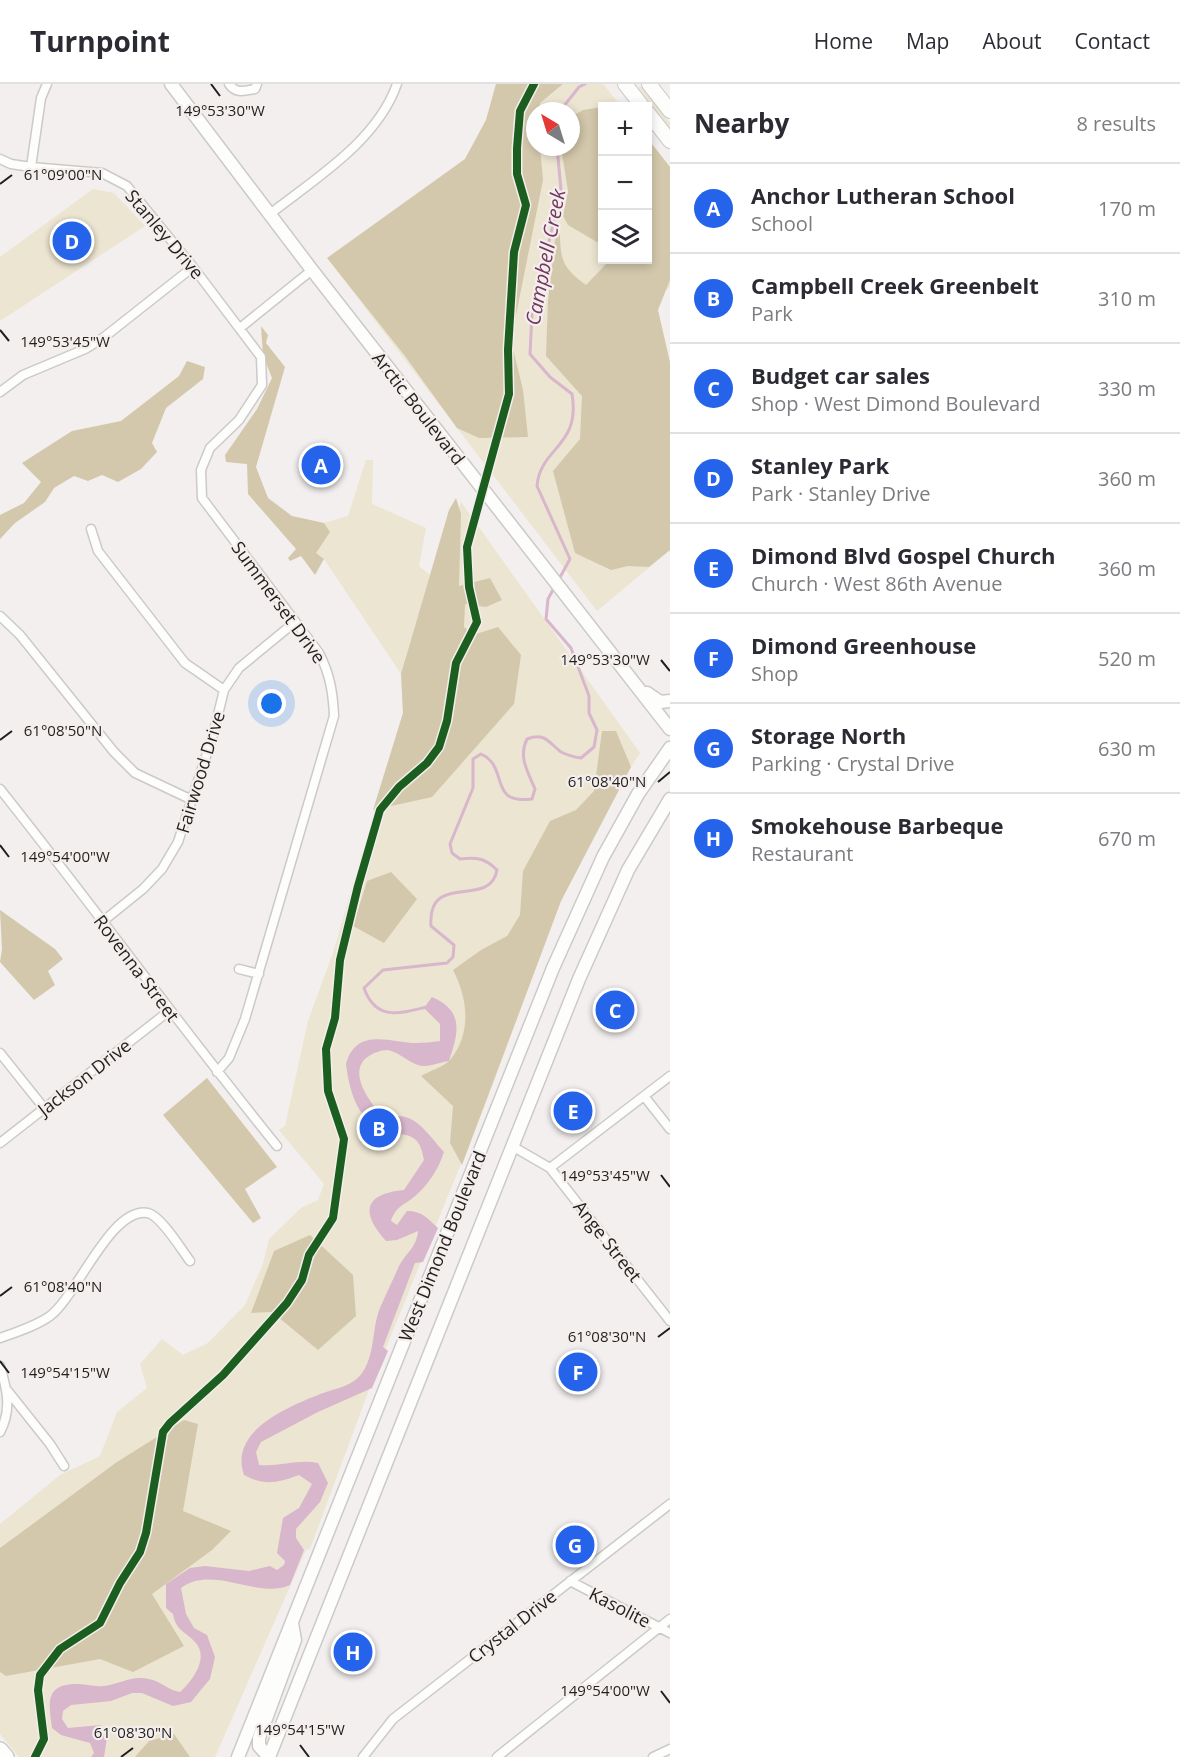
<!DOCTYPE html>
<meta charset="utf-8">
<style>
body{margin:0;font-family:"Open Sans",sans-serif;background:#f2f2f3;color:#2b2b33}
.controls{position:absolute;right:18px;top:18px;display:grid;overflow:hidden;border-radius:0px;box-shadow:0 3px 9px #0003}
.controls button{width:54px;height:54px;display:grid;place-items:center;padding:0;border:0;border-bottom:2px solid #e1e1e2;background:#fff;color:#2b2b33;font:30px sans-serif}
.compass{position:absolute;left:526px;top:18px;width:54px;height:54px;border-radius:50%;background:#fff;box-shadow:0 3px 9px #0003;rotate:322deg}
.you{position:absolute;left:272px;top:620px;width:21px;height:21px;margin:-15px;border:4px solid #fff;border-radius:50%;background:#1a73e8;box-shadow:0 0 0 9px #1a73e833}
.badge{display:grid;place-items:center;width:39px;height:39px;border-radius:50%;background:#2563eb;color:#fff;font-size:20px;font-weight:700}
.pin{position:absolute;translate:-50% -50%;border:3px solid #fff;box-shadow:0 2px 6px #0006}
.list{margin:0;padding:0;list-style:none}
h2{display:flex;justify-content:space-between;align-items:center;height:78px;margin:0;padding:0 24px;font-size:26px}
h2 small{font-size:20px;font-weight:400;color:#7c7c81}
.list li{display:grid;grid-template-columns:39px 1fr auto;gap:18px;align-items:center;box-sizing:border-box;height:90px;padding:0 24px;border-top:2px solid #e1e1e2}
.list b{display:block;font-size:22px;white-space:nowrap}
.list p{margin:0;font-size:20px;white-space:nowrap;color:#7c7c81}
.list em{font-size:20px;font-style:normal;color:#7c7c81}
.icon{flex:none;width:33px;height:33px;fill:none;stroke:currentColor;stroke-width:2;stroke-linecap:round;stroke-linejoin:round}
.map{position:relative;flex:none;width:670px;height:1673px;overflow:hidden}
header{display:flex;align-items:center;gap:36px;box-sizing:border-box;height:84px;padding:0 30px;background:#fff;border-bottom:2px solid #e1e1e2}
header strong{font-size:28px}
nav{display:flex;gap:33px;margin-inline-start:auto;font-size:21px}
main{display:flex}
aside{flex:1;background:#fff}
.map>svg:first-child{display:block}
.green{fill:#ece5d1;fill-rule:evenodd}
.forest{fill:#d3c8ac}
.water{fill:#d8b6cc}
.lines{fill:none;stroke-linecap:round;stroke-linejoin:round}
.stream{stroke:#d8b6cc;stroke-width:3}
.minor-casing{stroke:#cccac9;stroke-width:11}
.secondary-casing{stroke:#cccac9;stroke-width:15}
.primary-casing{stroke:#cccac9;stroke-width:16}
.motorway-casing{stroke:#cccac9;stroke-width:18}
.minor{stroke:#fdfdfc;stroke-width:8}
.secondary{stroke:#fdfdfc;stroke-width:12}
.primary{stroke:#fdfdfc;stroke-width:14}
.motorway{stroke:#fdfdfc;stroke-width:15}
.cycleway-casing{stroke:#f4eeec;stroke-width:11}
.cycleway{stroke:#1b5e20;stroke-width:8}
.ticks{fill:none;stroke:#211f1e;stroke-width:2}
.labels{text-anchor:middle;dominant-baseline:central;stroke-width:4.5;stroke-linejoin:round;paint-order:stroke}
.street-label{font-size:18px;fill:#211f1e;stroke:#f4eeec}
.water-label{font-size:20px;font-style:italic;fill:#733862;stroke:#f4eeec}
.ticks-label{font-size:15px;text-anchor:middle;fill:#211f1e;stroke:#f4eeec;stroke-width:4.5;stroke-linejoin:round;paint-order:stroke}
</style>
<header>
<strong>Turnpoint</strong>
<nav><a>Home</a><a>Map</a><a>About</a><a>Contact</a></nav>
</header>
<main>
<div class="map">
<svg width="670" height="1673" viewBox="0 0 670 1673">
<rect width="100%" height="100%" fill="#f2efee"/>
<!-- green -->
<path class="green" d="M496 0H603L621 22H602V176H648V55L670 83V203L639 227 670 466 597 527 331 179 465 75 486 36ZM535 27H571V63H535Z
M638 3H642L670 39V46Z
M93 105 114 109 145 142 0 237V173Z
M366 376H373L372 420 426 444 419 482 430 491 406 573 461 418 640 669 625 692 561 817 487 1016 370 1303 310 1465 306 1466 215 1673H19L0 1650V1440L60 1391 100 1372 117 1328 147 1304 140 1280 162 1255 183 1271 208 1259 245 1221 263 1180 269 1155 301 1124 318 1116 324 1100 279 1046 285 1042 308 937 333 869 403 629 401 590 324 475 315 469 329 448 324 439 348 432Z"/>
<!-- forest -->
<path class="forest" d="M496 0H563L540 19 539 27H535V63H540L543 96 511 256 523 306 528 353 479 354 457 344 405 272 327 174 465 75 486 36Z
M602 23V161L568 141 563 132 568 107 561 63H571V33L583 26Z
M648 55 670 83V196L658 226 670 278V466L649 483 628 482 611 486 575 469 553 387 580 355 582 312 546 272 548 217 556 148 560 149C560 177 564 185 586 201L610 176H648Z
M261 242 268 251 266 259 285 283 256 383 268 414 292 432 324 439 330 448 316 469 324 475 315 491 301 472 290 477 288 474 296 465 248 410 247 380 226 378 225 371 257 325 272 294 263 271Z
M187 277 205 283 203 295 166 324 152 359 157 368 141 385 118 398 102 391 88 397 74 392 54 404 45 418 15 439 0 455V431L24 419 41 398 22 379 72 347 121 337 179 292Z
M456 414 461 430 459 502 490 494 502 516 486 523 465 520 464 543 473 551 498 543 521 571 514 620 432 713 373 726 403 629 401 590 449 426Z
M602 647H616L631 683 561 817 462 1081 450 1059 453 1022 421 992C429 987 444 983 450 976 472 949 468 915 453 886L481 866 507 852 520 831 523 787 550 737 576 726 594 707Z
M391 788 417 815 384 859 353 842 367 797Z
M0 826 55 865 63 875 48 887 55 901 34 916 0 878 2 865Z
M207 994 277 1083 245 1105 261 1134 253 1139 163 1031Z
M310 1151 353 1191 356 1232 318 1266 272 1228 251 1229 274 1167Z
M184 1336 198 1340 183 1427 231 1447 212 1466 152 1510 184 1562 133 1588 100 1575 6 1592 0 1588V1464L117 1378Z
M174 1650 190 1673H135L149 1657Z"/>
<!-- water -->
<path class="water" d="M432 913C465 927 458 950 449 977 442 978 434 981 426 982 412 983 401 968 387 966 382 966 373 969 369 972 345 987 371 1020 385 1035 413 1023 427 1050 444 1068 439 1084 427 1103 414 1113 403 1122 396 1122 391 1137L397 1141 407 1127C422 1127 427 1134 438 1144L423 1178 415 1179 383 1263 388 1267 372 1304 318 1328 261 1358 256 1368 259 1381C280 1383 298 1375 318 1379L328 1399 320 1418 296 1445V1454L304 1466 290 1501C258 1516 213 1480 181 1504L186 1530 194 1544 207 1551 215 1573 210 1595 191 1618 173 1622 142 1609H132L111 1617 71 1621 63 1627 62 1635 68 1644 101 1641 107 1654 104 1673H91L94 1669 90 1659 61 1651 52 1644C49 1621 44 1600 76 1600 85 1600 94 1603 104 1602 120 1600 132 1591 149 1595 160 1597 168 1606 180 1608 192 1597 210 1574 195 1558 185 1547 176 1547 173 1530L166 1524V1500L190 1484 205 1482 249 1487 270 1482 277 1486 284 1481 285 1477 277 1469 283 1434 299 1424 312 1400 299 1391C277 1399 265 1402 244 1391 229 1348 285 1324 318 1311 334 1304 351 1304 362 1289 375 1272 372 1243 380 1224 386 1210 393 1196 399 1182 406 1169 417 1163 418 1147L397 1156 386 1157C360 1128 364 1110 404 1106L424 1076C419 1040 398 1057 375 1042 355 1029 349 1003 346 980 356 942 392 959 416 959 424 959 432 958 440 957V940L424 924Z"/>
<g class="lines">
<!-- stream -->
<path class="stream" d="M560 27 579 3 585 0
M557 63 561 106 532 230 530 270 550 293 572 310C581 363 540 363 537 402L570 475 558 497
M427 923C401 929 376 938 364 904L383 886 447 879 453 873 454 861 431 842C427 786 490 826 497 786 485 774 477 773 460 775L452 769 450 760 473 704V675L481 670C510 683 487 721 532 715L535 705C528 688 518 673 527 655 545 648 548 658 561 668 567 671 574 673 581 674L594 663 597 646 589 629V612L571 564 546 535 548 515 555 502"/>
<defs>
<path id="minor" d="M229 0C236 10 244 7 255 5L257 0
M0 75 11 80 31 83 102 89 127 102 193 183 261 273 262 301 239 336 210 364 201 386 202 414 319 569C330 590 333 609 334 632L245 935 229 974 217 988
M31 83 41 14 47 0
M270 130C316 94 377 57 397 0
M240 244 312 186
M0 308 23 291 85 265 103 254 193 183
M91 445 98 467 185 579 224 606
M0 532 20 551 114 668 135 689 190 715
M0 705C94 823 182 945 277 1062
M102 838 143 805 162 785 178 758 213 651 224 606 239 584 295 538
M239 885 259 890
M0 969 44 1024
M644 1012 670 1045
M0 1059 169 927
M512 1062 550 1084 670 1237
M550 1084 670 992
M0 1254C17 1248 36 1242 50 1232 77 1212 111 1122 148 1129 161 1132 181 1165 190 1177
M0 1282C7 1305 12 1326 0 1348
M7 1306 50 1360 64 1382
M570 1497 670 1549
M363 1673 393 1635 670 1420
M497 1673 670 1535
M653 1673 670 1665"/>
<path id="secondary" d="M171 0 312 186 670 645
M647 609 660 618 670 617
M238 1673 553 884 603 773 638 710 670 664
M269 1673 579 895 628 786 670 715
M269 1673 259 1662V1654L295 1556 292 1539"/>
<path id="primary" d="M625 0 642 22
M649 0 670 27
M648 29 670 57"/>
<path id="motorway" d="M0 1666 6 1673"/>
</defs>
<!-- minor casing -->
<use href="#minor" class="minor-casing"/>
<!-- secondary casing -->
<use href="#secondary" class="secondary-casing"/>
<!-- primary casing -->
<use href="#primary" class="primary-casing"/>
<!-- motorway casing -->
<use href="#motorway" class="motorway-casing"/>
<!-- minor -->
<use href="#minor" class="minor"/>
<!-- secondary -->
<use href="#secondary" class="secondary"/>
<!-- primary -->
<use href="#primary" class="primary"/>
<!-- motorway -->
<use href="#motorway" class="motorway"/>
<defs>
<path id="cycleway" d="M35 1673 44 1655 38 1606 40 1591 60 1565 100 1539 120 1499 140 1468 146 1449 163 1348 170 1339 223 1291 287 1219 302 1196 309 1171 333 1134 344 1055 328 1007 326 965 335 934 340 876 358 802 380 726 399 703 427 679 439 663 447 637 456 579 477 538 469 503 467 463 509 310 508 266 514 168 526 121 517 90V64L520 27 534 0"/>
</defs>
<!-- cycleway casing -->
<use href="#cycleway" class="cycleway-casing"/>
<!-- cycleway -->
<use href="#cycleway" class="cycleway"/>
</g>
<!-- ticks -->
<path class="ticks" d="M211 0 220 12M0 100 12 91M0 246 9 257M661 576 670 587M0 656 12 647M658 698 670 688M0 761 9 773M661 1091 670 1103M0 1212 12 1203M658 1253 670 1244M0 1277 9 1289M661 1607 670 1619M300 1661 309 1673M121 1673 133 1664"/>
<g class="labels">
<!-- street labels -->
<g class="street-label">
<text transform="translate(165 150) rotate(50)">Stanley Drive</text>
<text transform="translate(419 324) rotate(52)">Arctic Boulevard</text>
<text transform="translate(279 518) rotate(54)">Summerset Drive</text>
<text transform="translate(200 688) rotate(-73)">Fairwood Drive</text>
<text transform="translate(137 884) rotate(53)">Rovenna Street</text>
<text transform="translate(84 993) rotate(-38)">Jackson Drive</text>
<text transform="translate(608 1157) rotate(52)">Ange Street</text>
<text transform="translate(442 1162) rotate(-68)">West Dimond Boulevard</text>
<text transform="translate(620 1523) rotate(27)">Kasolite</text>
<text transform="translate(512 1542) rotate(-38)">Crystal Drive</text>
</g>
<!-- water labels -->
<g class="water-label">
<text transform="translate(545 173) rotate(-79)">Campbell Creek</text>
</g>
</g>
<g class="ticks-label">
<text x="220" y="32">149°53'30"W</text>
<text x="63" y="96">61°09'00"N</text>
<text x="65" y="263">149°53'45"W</text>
<text x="605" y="581">149°53'30"W</text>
<text x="63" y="652">61°08'50"N</text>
<text x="607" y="703">61°08'40"N</text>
<text x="65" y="778">149°54'00"W</text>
<text x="605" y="1097">149°53'45"W</text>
<text x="63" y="1208">61°08'40"N</text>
<text x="607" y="1258">61°08'30"N</text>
<text x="65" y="1294">149°54'15"W</text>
<text x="605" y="1612">149°54'00"W</text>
<text x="300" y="1651">149°54'15"W</text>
<text x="133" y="1654">61°08'30"N</text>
</g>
</svg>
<div class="controls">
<button>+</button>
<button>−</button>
<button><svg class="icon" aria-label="layers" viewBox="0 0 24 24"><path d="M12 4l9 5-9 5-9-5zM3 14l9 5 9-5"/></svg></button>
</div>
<svg class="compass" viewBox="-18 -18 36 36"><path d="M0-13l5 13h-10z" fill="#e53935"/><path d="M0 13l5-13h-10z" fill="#7c7c81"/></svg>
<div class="you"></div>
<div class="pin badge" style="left:321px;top:381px">A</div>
<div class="pin badge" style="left:379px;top:1044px">B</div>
<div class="pin badge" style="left:615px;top:926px">C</div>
<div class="pin badge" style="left:72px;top:157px">D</div>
<div class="pin badge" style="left:573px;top:1027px">E</div>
<div class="pin badge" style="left:578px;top:1288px">F</div>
<div class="pin badge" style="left:575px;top:1461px">G</div>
<div class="pin badge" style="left:353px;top:1568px">H</div>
</div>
<aside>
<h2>Nearby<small>8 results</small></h2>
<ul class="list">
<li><span class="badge">A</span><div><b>Anchor Lutheran School</b><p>School</p></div><em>170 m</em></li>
<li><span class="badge">B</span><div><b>Campbell Creek Greenbelt</b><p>Park</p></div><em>310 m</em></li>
<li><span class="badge">C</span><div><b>Budget car sales</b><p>Shop · West Dimond Boulevard</p></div><em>330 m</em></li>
<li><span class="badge">D</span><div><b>Stanley Park</b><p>Park · Stanley Drive</p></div><em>360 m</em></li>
<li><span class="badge">E</span><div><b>Dimond Blvd Gospel Church</b><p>Church · West 86th Avenue</p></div><em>360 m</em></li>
<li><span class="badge">F</span><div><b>Dimond Greenhouse</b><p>Shop</p></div><em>520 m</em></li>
<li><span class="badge">G</span><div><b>Storage North</b><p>Parking · Crystal Drive</p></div><em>630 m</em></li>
<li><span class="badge">H</span><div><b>Smokehouse Barbeque</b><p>Restaurant</p></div><em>670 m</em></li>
</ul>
</aside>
</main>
